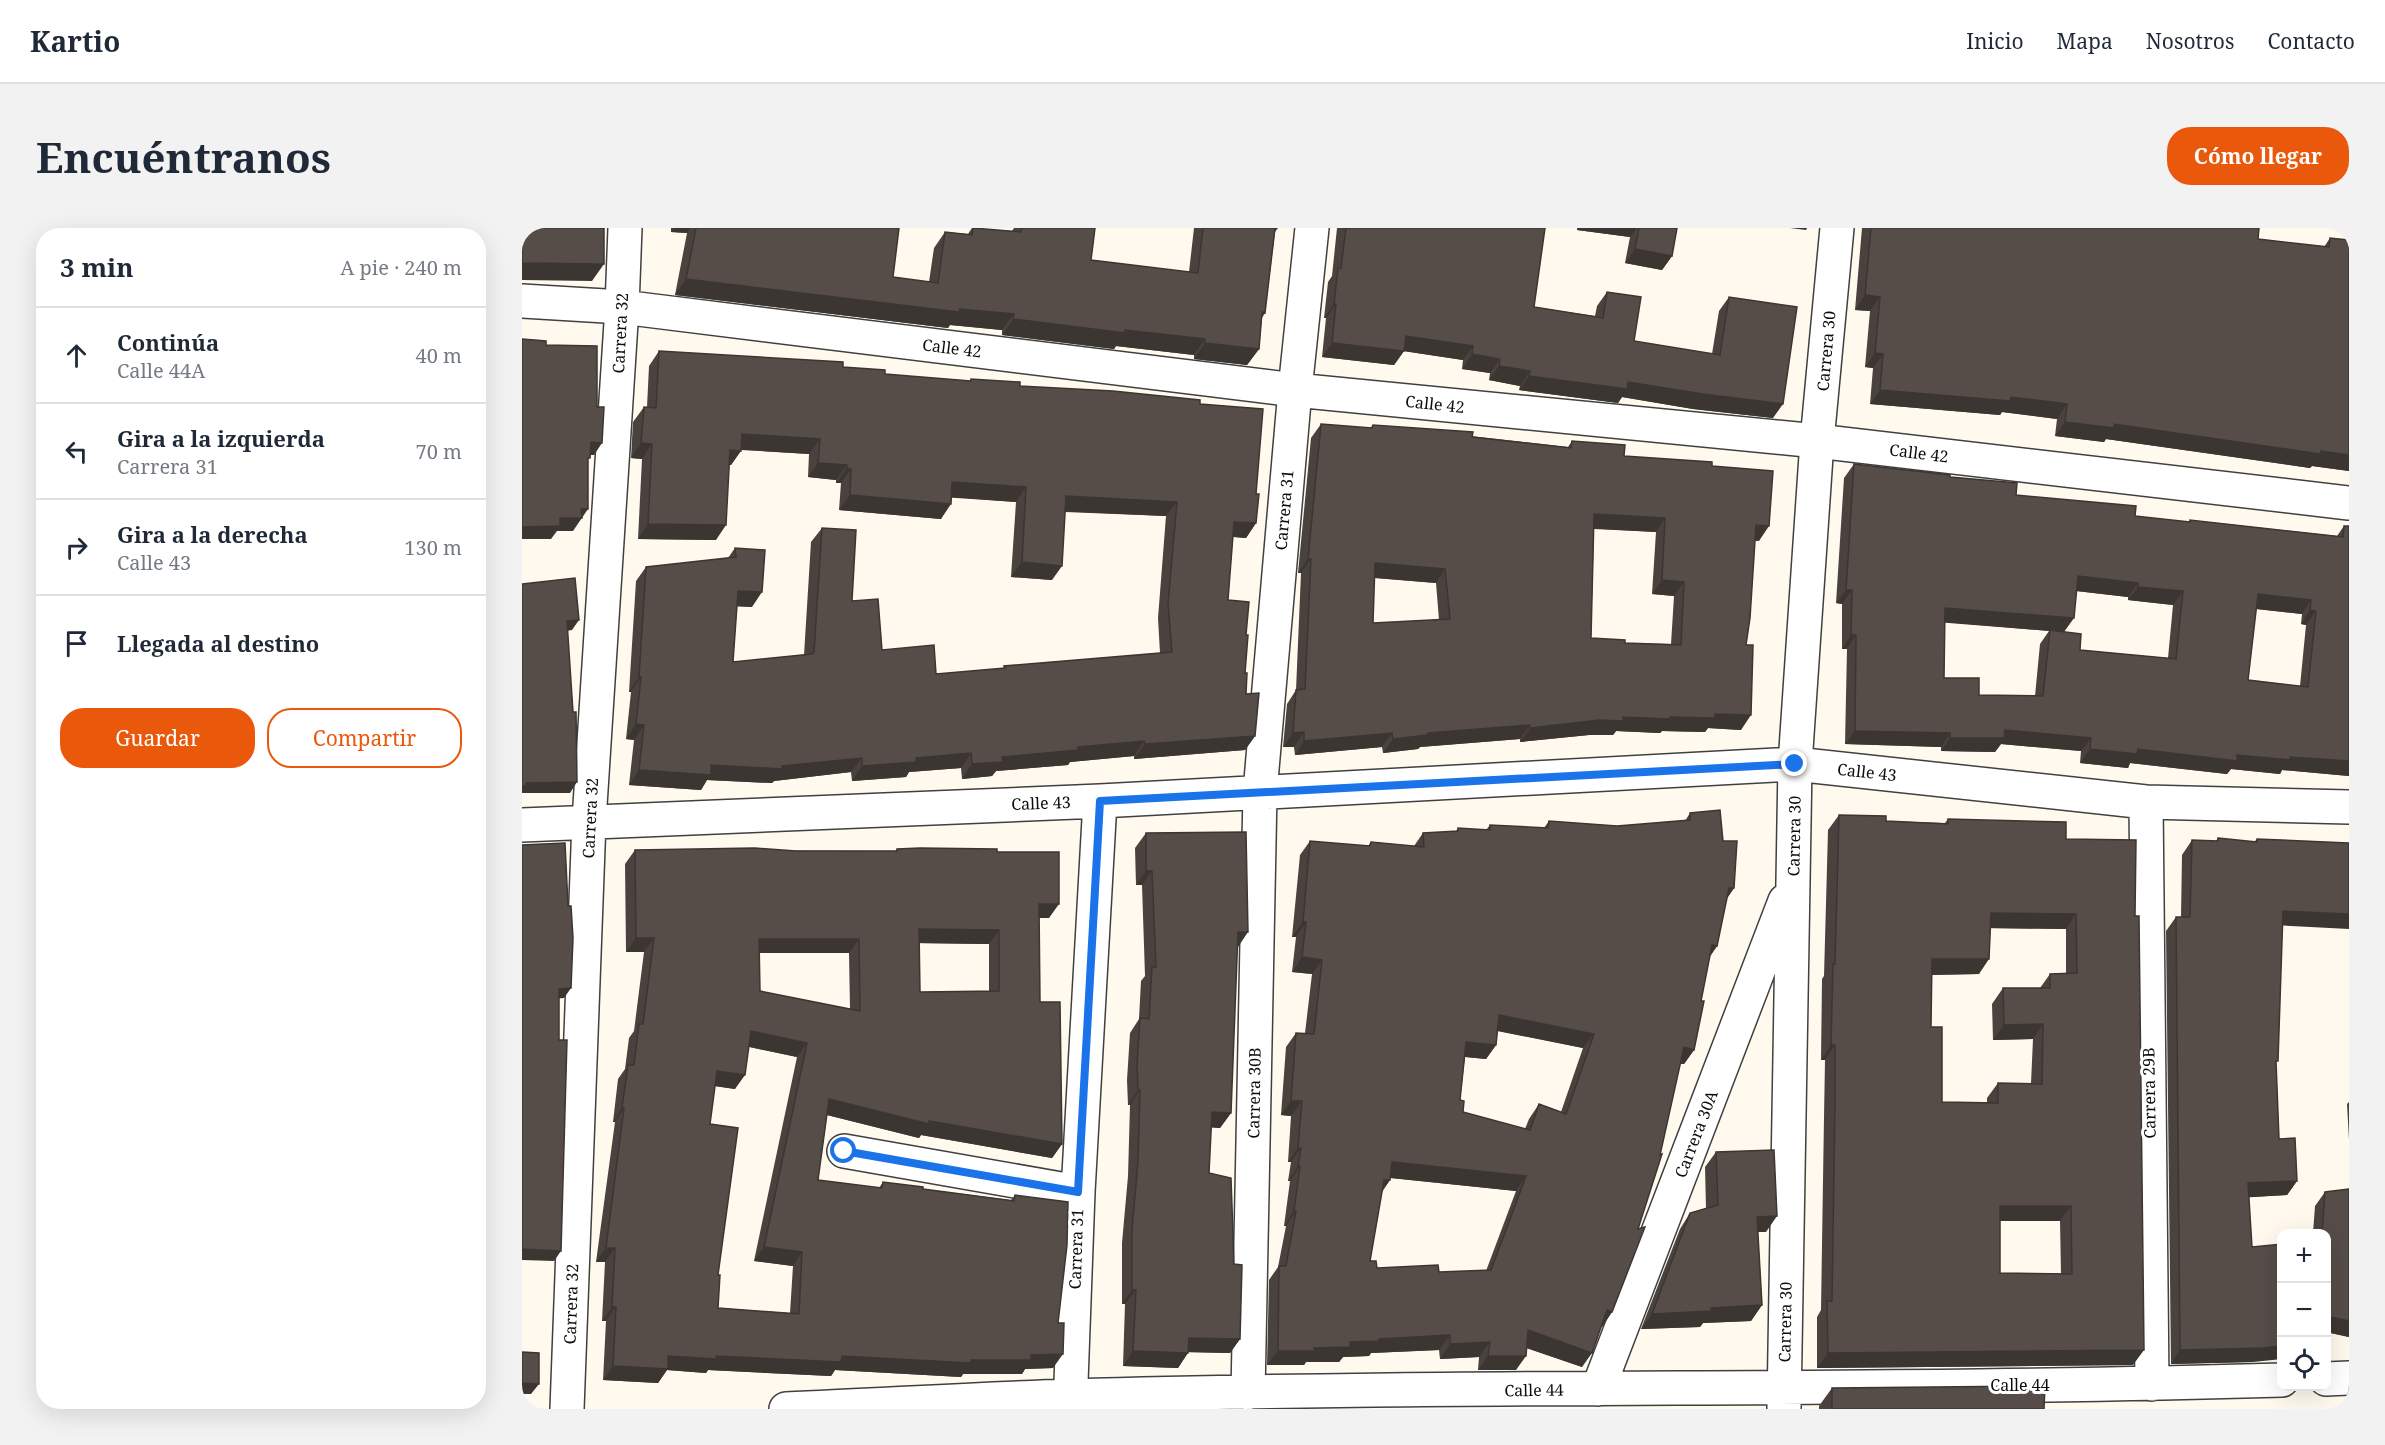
<!DOCTYPE html>
<html lang="es">
<meta charset="utf-8">
<style>
body{margin:0;font-family:"Noto Serif",serif;background:#f2f2f3;color:#1f2937}
.controls{position:absolute;right:18px;bottom:18px;display:grid;overflow:hidden;border-radius:12px;box-shadow:0 6px 24px #0002}
.controls button{width:54px;height:54px;display:grid;place-items:center;padding:0;border:0;border-bottom:2px solid #e0e1e3;background:#fff;color:#1f2937;font:30px sans-serif}
.stop{position:absolute;width:18px;height:18px;margin:-14px;border:4px solid #1a73e8;border-radius:50%;background:#fff}
.stop.end{background:#1a73e8;border-color:#fff;box-shadow:0 2px 6px #0008}
.list{margin:0;padding:0;list-style:none}
h2{display:flex;justify-content:space-between;align-items:center;height:78px;margin:0;padding:0 24px;font-size:26px}
h2 small{font-size:20px;font-weight:400;color:#747a83}
.list li{display:grid;grid-template-columns:39px 1fr auto;gap:18px;align-items:center;box-sizing:border-box;height:96px;padding:0 24px;border-top:2px solid #e0e1e3}
.list b{display:block;font-size:22px;white-space:nowrap}
.list p{margin:0;font-size:20px;white-space:nowrap;color:#747a83}
.list em{font-size:20px;font-style:normal;color:#747a83}
.actions{display:flex;gap:12px;padding:18px 24px}
.actions a{flex:1;padding:14px 0;border:2px solid #ea580c;border-radius:24px;text-align:center;font-size:21px;color:#ea580c}
.actions .main{background:#ea580c;color:#fff}
.icon{flex:none;width:33px;height:33px;fill:none;stroke:currentColor;stroke-width:2;stroke-linecap:round;stroke-linejoin:round}
.map{position:relative;flex:none;width:1827px;height:1181px;overflow:hidden;border-radius:24px}
header{display:flex;align-items:center;gap:36px;box-sizing:border-box;height:84px;padding:0 30px;background:#fff;border-bottom:2px solid #e0e1e3}
header strong{font-size:28px}
nav{display:flex;gap:33px;margin-inline-start:auto;font-size:21px}
.intro{display:flex;align-items:center;justify-content:space-between;box-sizing:border-box;height:144px;padding:0 36px}
h1{margin:0;font-size:42px}
.button{padding:15px 27px;border-radius:24px;background:#ea580c;color:#fff;font-size:21px;font-weight:700}
main{display:flex;gap:36px;padding:0 36px}
aside{flex:1;background:#fff;border-radius:24px;box-shadow:0 6px 24px #0002}
.map>svg:first-child{display:block}
.lines{fill:none;stroke-linecap:round;stroke-linejoin:round}
.minor-casing{stroke:#404040;stroke-width:36}
.minor{stroke:#fff;stroke-width:33}
.wall{fill:#4a423f;fill-rule:evenodd}
.shaded-wall{fill:#3c3633}
.building{fill:#564d49;stroke:#3c3633;stroke-width:1.5;fill-rule:evenodd}
.route{stroke:#1a73e8;stroke-width:8}
.labels{text-anchor:middle;dominant-baseline:central;stroke-width:6;stroke-linejoin:round;paint-order:stroke}
.street-label{font-size:16px;fill:#0d0d0d;stroke:#fff}
</style>
<header>
<strong>Kartio</strong>
<nav><a>Inicio</a><a>Mapa</a><a>Nosotros</a><a>Contacto</a></nav>
</header>
<div class="intro"><h1>Encuéntranos</h1><a class="button">Cómo llegar</a></div>
<main>
<aside>
<h2>3 min<small>A pie · 240 m</small></h2>
<ul class="list">
<li><svg class="icon" aria-label="ahead" viewBox="0 0 24 24"><path d="M12 20V5M6 11l6-6 6 6"/></svg><div><b>Continúa</b><p>Calle 44A</p></div><em>40 m</em></li>
<li><svg class="icon" aria-label="left" viewBox="0 0 24 24"><path d="M17 20v-9H6M10 6l-5 5 5 5"/></svg><div><b>Gira a la izquierda</b><p>Carrera 31</p></div><em>70 m</em></li>
<li><svg class="icon" aria-label="right" viewBox="0 0 24 24"><path d="M7 20v-9h11M14 6l5 5-5 5"/></svg><div><b>Gira a la derecha</b><p>Calle 43</p></div><em>130 m</em></li>
<li><svg class="icon" aria-label="arrive" viewBox="0 0 24 24"><path d="M6 21V4h12l-3 4 3 4H6"/></svg><div><b>Llegada al destino</b></div></li>
</ul>
<div class="actions"><a class="main">Guardar</a><a>Compartir</a></div>
</aside>
<div class="map">
<svg width="1827" height="1181" viewBox="0 0 1827 1181">
<rect width="100%" height="100%" fill="#fffaed"/>
<g class="lines">
<defs>
<path id="minor" d="M0 73 100 79 773 162 1295 213 1827 275
M1624 574 1630 1156
M0 597 578 573 1273 536 1624 574 1827 579
M322 923 556 964
M1804 1151 1827 1150
M1076 1161 1263 673
M726 1165 738 564 773 162 790 0
M1262 1179 1273 536 1295 213 1315 0
M45 1181 67 593 100 79 103 0
M264 1181C359 1177 454 1171 549 1168 953 1156 1356 1164 1760 1152
M548 1181 556 964 578 573"/>
</defs>
<!-- minor casing -->
<use href="#minor" class="minor-casing"/>
<!-- minor -->
<use href="#minor" class="minor"/>
</g>
<!-- wall -->
<path class="wall" d="M149 0H377L371 49 407 54 412 20 423 4 446 6 450 0 490 3 492 0H573L569 32 667 44 672 0H756L753 4 743 85 740 90 737 121 725 137 672 131V127L594 118 592 121 480 107V102L428 97 426 100 153 67 165 5 149 4Z
M815 0H1023L1012 79 1073 88 1075 78 1085 64 1112 113 1190 126 1197 83 1207 69 1251 190 1171 181 1100 169 1096 175 997 162 998 158 967 152 968 145 940 141 941 132 882 123 872 137 800 129 804 90H802L806 54 810 48Z
M1055 0H1155L1150 28 1140 42 1103 35 1108 9 1055 2Z
M1340 0H1737L1736 11 1802 19 1808 10 1827 12V243L1790 238 1788 240 1584 211 1582 214 1533 208 1535 191 1480 184 1478 187 1348 176 1351 140 1343 139 1348 83 1333 82Z
M137 123 321 139 363 146 448 153 449 151 498 158 678 176 734 266V295L724 310 711 309 706 372 724 407 723 445 724 466 733 508 723 522 612 531V528L548 534 546 537 474 543 470 548 440 551 439 540 387 544 384 549 330 553 329 544 252 553 250 555 185 552 179 562 107 557 112 512 104 511 109 464H107L114 353 124 339 206 330 213 320 230 379 215 378 211 434 282 427 289 314 300 300 330 373 360 422 414 446 481 441 482 438 638 425 636 390 644 288 543 284 530 352 489 349 494 274 429 269 419 291 317 282 319 255H314V252L286 249 287 226 219 222 209 237H207L194 312 116 311 120 231 109 230 111 194 122 179H125L127 138Z
M799 196 848 200 851 197 1046 219 1050 213 1102 228 1190 238 1237 313 1233 312 1224 417 1219 502 1186 500 1183 504 1140 503 1138 505 1094 503 1091 507H1067L998 514V511L898 519 896 521 861 525 860 519 773 527 772 519H761L765 476 774 462 779 345H776L789 210ZM1072 301 1134 304 1130 366 1152 368 1149 416 1103 415 1069 410ZM852 350 914 355 917 392 851 395Z
M1332 236 1428 249 1494 267 1613 288 1667 294 1668 292 1815 308 1822 298 1827 548 1760 542 1758 546 1709 541 1705 546 1608 535 1606 540 1558 535 1559 523 1479 516 1473 524 1419 523V519L1323 516 1325 421H1320V376L1314 375 1322 250ZM1554 363 1606 369V372L1651 377 1646 430 1558 422 1542 404ZM1734 381 1780 386 1779 396 1784 397 1778 458 1726 452ZM1423 394 1527 403 1518 416 1513 468 1457 467 1422 450Z
M1168 585 1201 613 1212 660 1205 670 1195 718 1188 728 1179 773 1172 822 1162 836H1158L1116 1001 1090 1084 1080 1099 1079 1098 1060 1139 1004 1120 994 1142H956L957 1129 918 1131 917 1122 849 1125 847 1128 821 1129 817 1134H784L782 1137H745L747 1052 756 1039 764 998H762L768 953H766L769 934H766L769 888 759 887 764 819 774 805H783L790 746 770 744 774 709H770L778 627 788 613 846 618 849 614 892 618 901 605 934 603 936 600 964 602 968 597 1022 600 1027 593 1095 598 1163 593ZM975 803 1061 820 1039 884 1017 876 1007 891 1003 901 941 884 938 872 943 829 964 831 974 817ZM868 950 994 963 964 1043 917 1044 855 1040 848 1033 860 964 868 952Z
M1317 587 1364 593 1423 595 1426 591 1544 611 1613 688 1611 1137 1295 1140V1089L1299 1082 1302 889 1303 832H1299L1300 751 1302 748 1306 602ZM1468 700 1544 701V745L1528 746 1518 760H1481L1470 776 1471 812 1511 811 1509 855H1476L1465 870V875L1420 874 1409 799 1410 747 1457 746ZM1478 993H1538L1539 1046 1478 1045Z
M624 605 716 719H715L709 885 698 900 689 899 687 945 712 1036 718 1111 708 1125 666 1124 656 1140 601 1138 603 1076H600V1015L606 948 608 877H606L605 852 608 805 617 791 619 753 623 748 620 657H614L613 620Z
M1696 610 1732 614 1735 611 1760 698 1754 835 1757 911 1775 953 1765 967 1727 969 1731 1134 1649 1136 1644 703 1654 689H1659L1660 627 1670 612 1694 613Z
M375 621 475 624 527 690H517L518 774 540 916 530 930 399 907 397 910 305 887 296 952 357 960 361 954 401 961 489 972 493 967 531 1140 503 1141 500 1146H441L439 1149 313 1142 309 1148 186 1142 184 1145 145 1142 136 1155 81 1152 84 1093H80L83 1034H74L93 894H91L96 851 103 841 107 810 112 803 122 724H104L103 636 113 622 373 623ZM397 715 467 716V763L398 764ZM237 725H327L328 781 238 763ZM227 819 275 829 232 1033 271 1038 268 1085 196 1080 188 896 193 858 213 861Z
M1827 874V912L1825 876Z
M1194 924 1244 1004H1236L1240 1077 1229 1093 1181 1095 1178 1099 1119 1101 1158 1001 1168 985 1184 981 1183 939Z
M1803 964 1827 1109 1804 1104V1005H1791L1793 978Z
M1310 1160 1522 1181H1297V1178Z"/>
<!-- shaded-wall -->
<path class="shaded-wall" d="M152 0H168L165 5 149 4Z
M1057 0H1115L1108 9 1055 2Z
M1268 0H1285L1284 2Z
M1113 21 1150 28 1140 42 1103 35Z
M0 35 82 36 70 53 0 52Z
M164 51 438 81 492 86 480 102 428 97 426 100 153 67Z
M1343 67 1358 69 1348 83 1333 82Z
M812 76H814L804 90H802Z
M491 91 603 102 683 111 672 127 594 118 592 121 480 107Z
M884 108 951 118 941 132 874 122Z
M683 115 737 121 725 137 672 131Z
M810 115 882 123 872 137 800 129Z
M1353 125 1361 126 1351 140 1343 139Z
M950 126 978 131 968 145 940 141Z
M977 138 1008 143 998 158 967 152Z
M1007 148 1106 154 1261 176 1251 190 1171 181 1100 169 1096 175 997 162Z
M1358 162 1489 169 1545 176 1535 191 1480 184 1478 187 1348 176Z
M1543 194 1592 196 1827 227V243L1790 238 1788 240 1584 211 1582 214 1533 208Z
M220 206 298 211 287 226 210 221Z
M69 214 80 215 72 227H60Z
M119 215 130 216 120 231 109 230Z
M208 222 219 223 209 237H198Z
M296 235 325 237 314 252 286 249Z
M325 240 329 241 319 255H314Z
M430 254 504 259 494 274 420 269Z
M328 267 429 276 419 291 317 282Z
M544 268 655 274 644 288 534 283Z
M59 281H66L51 303H35L29 311H0V299L38 290Z
M1072 286 1143 290 1134 304 1062 300Z
M712 294 734 295 724 310 702 308Z
M126 296 204 297 194 312 116 311Z
M1234 297 1247 298 1237 313 1224 312Z
M786 331H789L779 345H776Z
M500 334 540 338 530 352 489 349Z
M853 335 923 341 914 355 843 349Z
M1556 348 1616 355 1606 369 1546 362Z
M1140 352 1162 354 1152 368 1130 366Z
M1616 359 1661 363 1651 377 1606 372Z
M1324 362H1330L1320 376 1314 375Z
M216 363 240 364 230 379 206 378Z
M1736 366 1789 372 1780 386 1726 380Z
M1423 380 1552 390 1542 404 1414 394Z
M1788 382 1794 383 1784 397 1779 396Z
M57 392 50 402 38 404 45 393Z
M1329 407H1334L1325 421H1320Z
M117 449H119L109 464H107Z
M1193 486 1229 487 1219 502 1186 500 1183 504 1140 503 1138 505 1094 503 1091 507H1067L998 514 1008 500 1101 489H1148Z
M114 496 122 497 112 512 104 511Z
M1008 497 998 511 898 519 896 521 861 525 871 511 906 505Z
M1483 502 1569 510 1559 523 1479 516 1473 524 1419 523 1428 510Z
M1333 503 1428 505 1419 519 1323 516Z
M782 504 772 519H761L771 505Z
M870 505 860 519 773 527 782 513Z
M733 508 723 522 612 531 623 516Z
M622 513 612 528 548 534 546 537 474 543 470 548 440 551 450 536 480 529 556 519Z
M1568 521H1616L1715 527 1768 529 1827 533V548L1760 542 1758 546 1709 541 1705 546 1608 535 1606 540 1558 535Z
M449 525 439 540 387 544 384 549 330 553 340 538 394 530Z
M340 530 329 544 252 553 250 555 185 552 179 562 107 557 117 542 189 537 260 538Z
M55 554 48 565H0V558L4 555Z
M624 643H630L620 657H614Z
M1207 660H1212L1202 675Z
M517 676H537L527 690H507Z
M1761 683 1827 686V701L1751 697Z
M1469 685 1554 686 1544 701 1458 700Z
M781 694H784L774 709H770Z
M397 701 477 702 467 716 387 715Z
M716 704H726L716 719H705Z
M114 710H132L122 724H104Z
M237 711H337L327 725H227Z
M1190 717 1195 718 1185 733Z
M780 729 800 732 790 746 770 744Z
M1410 731H1467L1457 746 1399 747Z
M49 760 42 770 30 771 37 761Z
M977 787 1072 806 1061 820 967 801Z
M1521 796 1511 811 1471 812 1482 797Z
M229 803 285 815 275 829 219 817Z
M944 814 974 817 964 831 934 828Z
M1309 817H1313L1303 832H1299Z
M1162 819 1172 822 1162 836 1152 834Z
M195 843 223 847 213 861 185 857Z
M616 862H618L608 877H606Z
M307 871 407 893 540 916 530 930 399 907 397 910 297 885Z
M769 873H780L769 888 759 887Z
M100 880H102L93 894H91Z
M690 884 709 885 698 900 679 899Z
M776 920H779L769 934H766Z
M870 934 1004 948 994 963 860 949Z
M776 938H778L768 953H766Z
M862 952H868L857 967Z
M1775 953 1765 967 1716 970 1726 955Z
M1478 978H1549L1538 993H1467Z
M772 983H774L764 998H762Z
M1255 988 1244 1004H1225L1235 989Z
M242 1019 280 1024 271 1038 232 1033Z
M84 1020H93L83 1034H74Z
M0 1021 39 1023 32 1033 0 1032Z
M610 1062H614L603 1076H600Z
M1240 1077 1229 1093 1181 1095 1178 1099 1119 1101 1130 1086 1189 1080Z
M90 1079H94L84 1093H80Z
M1085 1082 1090 1084 1080 1099 1074 1097Z
M1804 1088 1827 1093V1109L1804 1104Z
M1006 1102 1070 1125 1060 1139 996 1117Z
M928 1107 917 1122 849 1125 847 1128 821 1129 817 1134H784L782 1137H745L756 1123 792 1120 857 1111Z
M667 1110 718 1111 708 1125 657 1124Z
M968 1114 957 1129 918 1131 928 1116Z
M1760 1118V1131L1731 1134 1649 1136 1658 1122Z
M1622 1122 1611 1137 1295 1140 1306 1125Z
M611 1123 666 1125 656 1140 601 1138Z
M541 1126 531 1140 503 1141 500 1146H441L439 1149 313 1142 309 1148 186 1142 184 1145 145 1142 136 1155 81 1152 91 1138 146 1128H320L449 1132 509 1127Z
M966 1128H1004L994 1142H956Z
M0 1155 17 1156 9 1166H0Z"/>
<!-- building -->
<path class="building" d="M0 0H82V36L0 35Z
M174 0H377L371 49 416 55 423 4 450 7 451 0 499 4 500 0H573L569 32 676 45 681 0H753L743 85 740 84 737 121 683 115V111L603 102V105L491 91 492 86 438 81 437 84 164 51Z
M824 0H1023L1012 79 1081 90 1085 64 1119 69 1112 113 1198 127 1207 69 1275 79 1261 176 1181 166 1106 154 1105 161 1007 148 1008 143 977 138 978 131 950 126 951 118 884 108 882 123 810 115 814 76H812L816 40H819Z
M1117 0H1155L1150 28 1113 21Z
M1349 0H1737L1736 11 1807 19 1808 10 1827 12V227L1799 223 1798 226 1592 196V200L1543 194 1545 176 1489 169 1488 173 1358 162 1361 126 1353 125 1358 69 1343 67Z
M0 111 24 113V117L75 118V179H82L80 215 69 214 68 230H66V281H59L60 290H38V298L0 299Z
M137 123 321 134V139L363 142V146L449 153V151L498 154V158L591 163 678 172V176L741 181 734 266H737L734 295 712 294 706 372 727 374 724 407H726L723 445H725L724 466 737 465 733 508 623 516 622 513 556 519V522L480 529 481 534 450 536 449 525 394 530V534L340 538V530L260 538V541L189 537V547L117 542 122 497 114 496 119 449H117L124 339 214 329 213 320 243 322 240 364 216 363 211 434 290 426 292 424 300 300 334 302 330 373 356 371 360 422 412 417 414 446 483 440 482 438 650 424 646 376 655 274 544 268 540 338 500 334 504 259 430 254 429 276 328 267 329 241 325 240V237L296 235 298 211 220 206 219 223 208 222 204 297 126 296 130 216 119 215 122 179 134 180Z
M799 196 850 200 851 197 951 204 950 209 1049 220 1050 213 1103 217 1102 228 1190 234V238L1251 243 1247 298 1234 297 1228 390 1224 417H1231L1229 487 1193 486V490L1148 489V491L1101 489V493L1077 492 1008 500V497L906 505V507L871 511 870 505 782 513V504L771 505 774 462 783 461 789 331H786ZM1072 286 1143 290 1140 352 1162 354 1159 417 1103 415V412L1069 410ZM853 335 923 341 928 391 851 395Z
M1332 236 1428 247V249L1495 255 1494 267 1614 278 1613 288 1668 294V292L1821 309 1822 298H1827V533L1768 529V532L1715 527V533L1616 521 1615 526 1568 521 1569 510 1483 502 1482 510H1428V505L1333 503 1334 407H1329L1330 362H1324ZM1556 348 1616 355V359L1661 363 1654 431 1558 422 1559 406 1528 402 1521 468 1457 467V450H1422L1423 380 1552 390ZM1736 366 1789 372 1788 382 1794 383 1786 459 1726 452Z
M53 350 57 392 45 393 51 484H54L55 554 4 555V558H0V356Z
M1198 582 1201 613H1215L1212 660H1207L1195 718 1190 717 1179 773H1182L1172 822 1162 819 1138 927 1140 926 1116 1001 1123 999 1090 1084 1085 1082 1070 1125 1006 1102 1004 1128H966L968 1114 928 1116V1107L857 1111V1113L828 1114V1119L792 1120 793 1123H756L757 1038H764L774 983H772L778 938H776L779 920H776L780 873H769L774 805 792 806 800 732 780 729 784 694H781L788 613 848 618 849 614 902 619 901 605 936 603V600L968 602V597L1026 600 1027 593 1095 598 1168 592V585ZM977 787 1072 806 1044 886 1017 876 1008 902 941 884 942 873 938 872 944 814 974 817ZM870 934 1004 948 969 1042 917 1044 916 1037 855 1040 854 1033H848L862 952H868Z
M1317 587 1364 588V593L1426 596V591L1544 594V611L1614 612 1613 688H1617L1622 1122 1306 1125 1305 1073H1310L1313 874V817H1309L1311 736H1313ZM1469 685 1554 686 1555 745 1528 746V760H1481L1482 797 1521 796 1520 856 1476 855V875L1420 874V799H1409L1410 731H1467ZM1478 978H1549L1550 1046 1478 1045Z
M724 604 726 704H716L709 885 690 884 687 945 709 950 712 1036 720 1037 718 1111 667 1110 666 1125 611 1123 614 1062H610V1001L616 934 618 862H616L615 837 618 790 627 791 630 739H634L630 643H624V605Z
M1696 610 1735 614V611L1827 615V686L1761 683 1756 833H1754L1757 911 1773 910 1775 953 1726 955 1730 1019 1760 1016V1118L1741 1120 1658 1122 1654 689H1668L1670 612 1696 613Z
M43 615 46 678H49L51 710 49 760 37 761V812H45L39 1023 0 1021V617Z
M233 620 274 623H375V621L398 620 475 621V624H537V676H517L518 774H538L540 916 407 893V896L307 871 296 952 360 960 361 954 401 959V961L492 973 493 967 546 974 545 1017 536 1095H542L541 1126 509 1127V1132H449V1135L320 1128 319 1134 194 1128V1131L146 1128V1141L91 1138 94 1079H90L93 1020H84L102 880H100L106 837H112L117 796H121L132 710H114L113 622ZM397 701 477 702V763L398 764ZM237 711H337L338 783 238 763ZM229 803 285 815 242 1019 280 1024 277 1086 196 1080 198 1047H196L216 900 188 896 195 843 223 847Z
M1252 922 1255 988 1235 989 1240 1077 1189 1080V1083L1130 1086 1168 985 1196 977 1194 924Z
M1827 961V1093L1804 1088V1005H1800L1803 964Z
M0 1124 17 1125V1156L0 1155Z
M1523 1158 1522 1181H1310V1160Z"/>
<g class="lines">
<!-- route -->
<path class="route" d="M322 923 556 964 578 573 1273 536"/>
</g>
<g class="labels">
<!-- street labels -->
<g class="street-label">
<text transform="translate(98 105) rotate(-87)">Carrera 32</text>
<text transform="translate(430 120) rotate(7)">Calle 42</text>
<text transform="translate(1304 123) rotate(-85)">Carrera 30</text>
<text transform="translate(913 176) rotate(6)">Calle 42</text>
<text transform="translate(1397 225) rotate(7)">Calle 42</text>
<text transform="translate(762 282) rotate(-85)">Carrera 31</text>
<text transform="translate(1345 544) rotate(6)">Calle 43</text>
<text transform="translate(519 575) rotate(-2)">Calle 43</text>
<text transform="translate(68 590) rotate(-87)">Carrera 32</text>
<text transform="translate(1272 608) rotate(-89)">Carrera 30</text>
<text transform="translate(732 865) rotate(-89)">Carrera 30B</text>
<text transform="translate(1627 865) rotate(-91)">Carrera 29B</text>
<text transform="translate(1174 906) rotate(-69)">Carrera 30A</text>
<text transform="translate(554 1021) rotate(-88)">Carrera 31</text>
<text transform="translate(49 1076) rotate(-88)">Carrera 32</text>
<text transform="translate(1263 1094) rotate(-89)">Carrera 30</text>
<text x="1498" y="1157">Calle 44</text>
<text transform="translate(1012 1162) rotate(-1)">Calle 44</text>
</g>
</g>
</svg>
<div class="controls">
<button>+</button>
<button>−</button>
<button><svg class="icon" aria-label="locate" viewBox="0 0 24 24"><circle cx="12" cy="12" r="6"/><path d="M12 2v4M12 18v4M2 12h4M18 12h4"/></svg></button>
</div>
<div class="stop" style="left:322px;top:923px"></div>
<div class="stop end" style="left:1273px;top:536px"></div>
</div>
</main>
